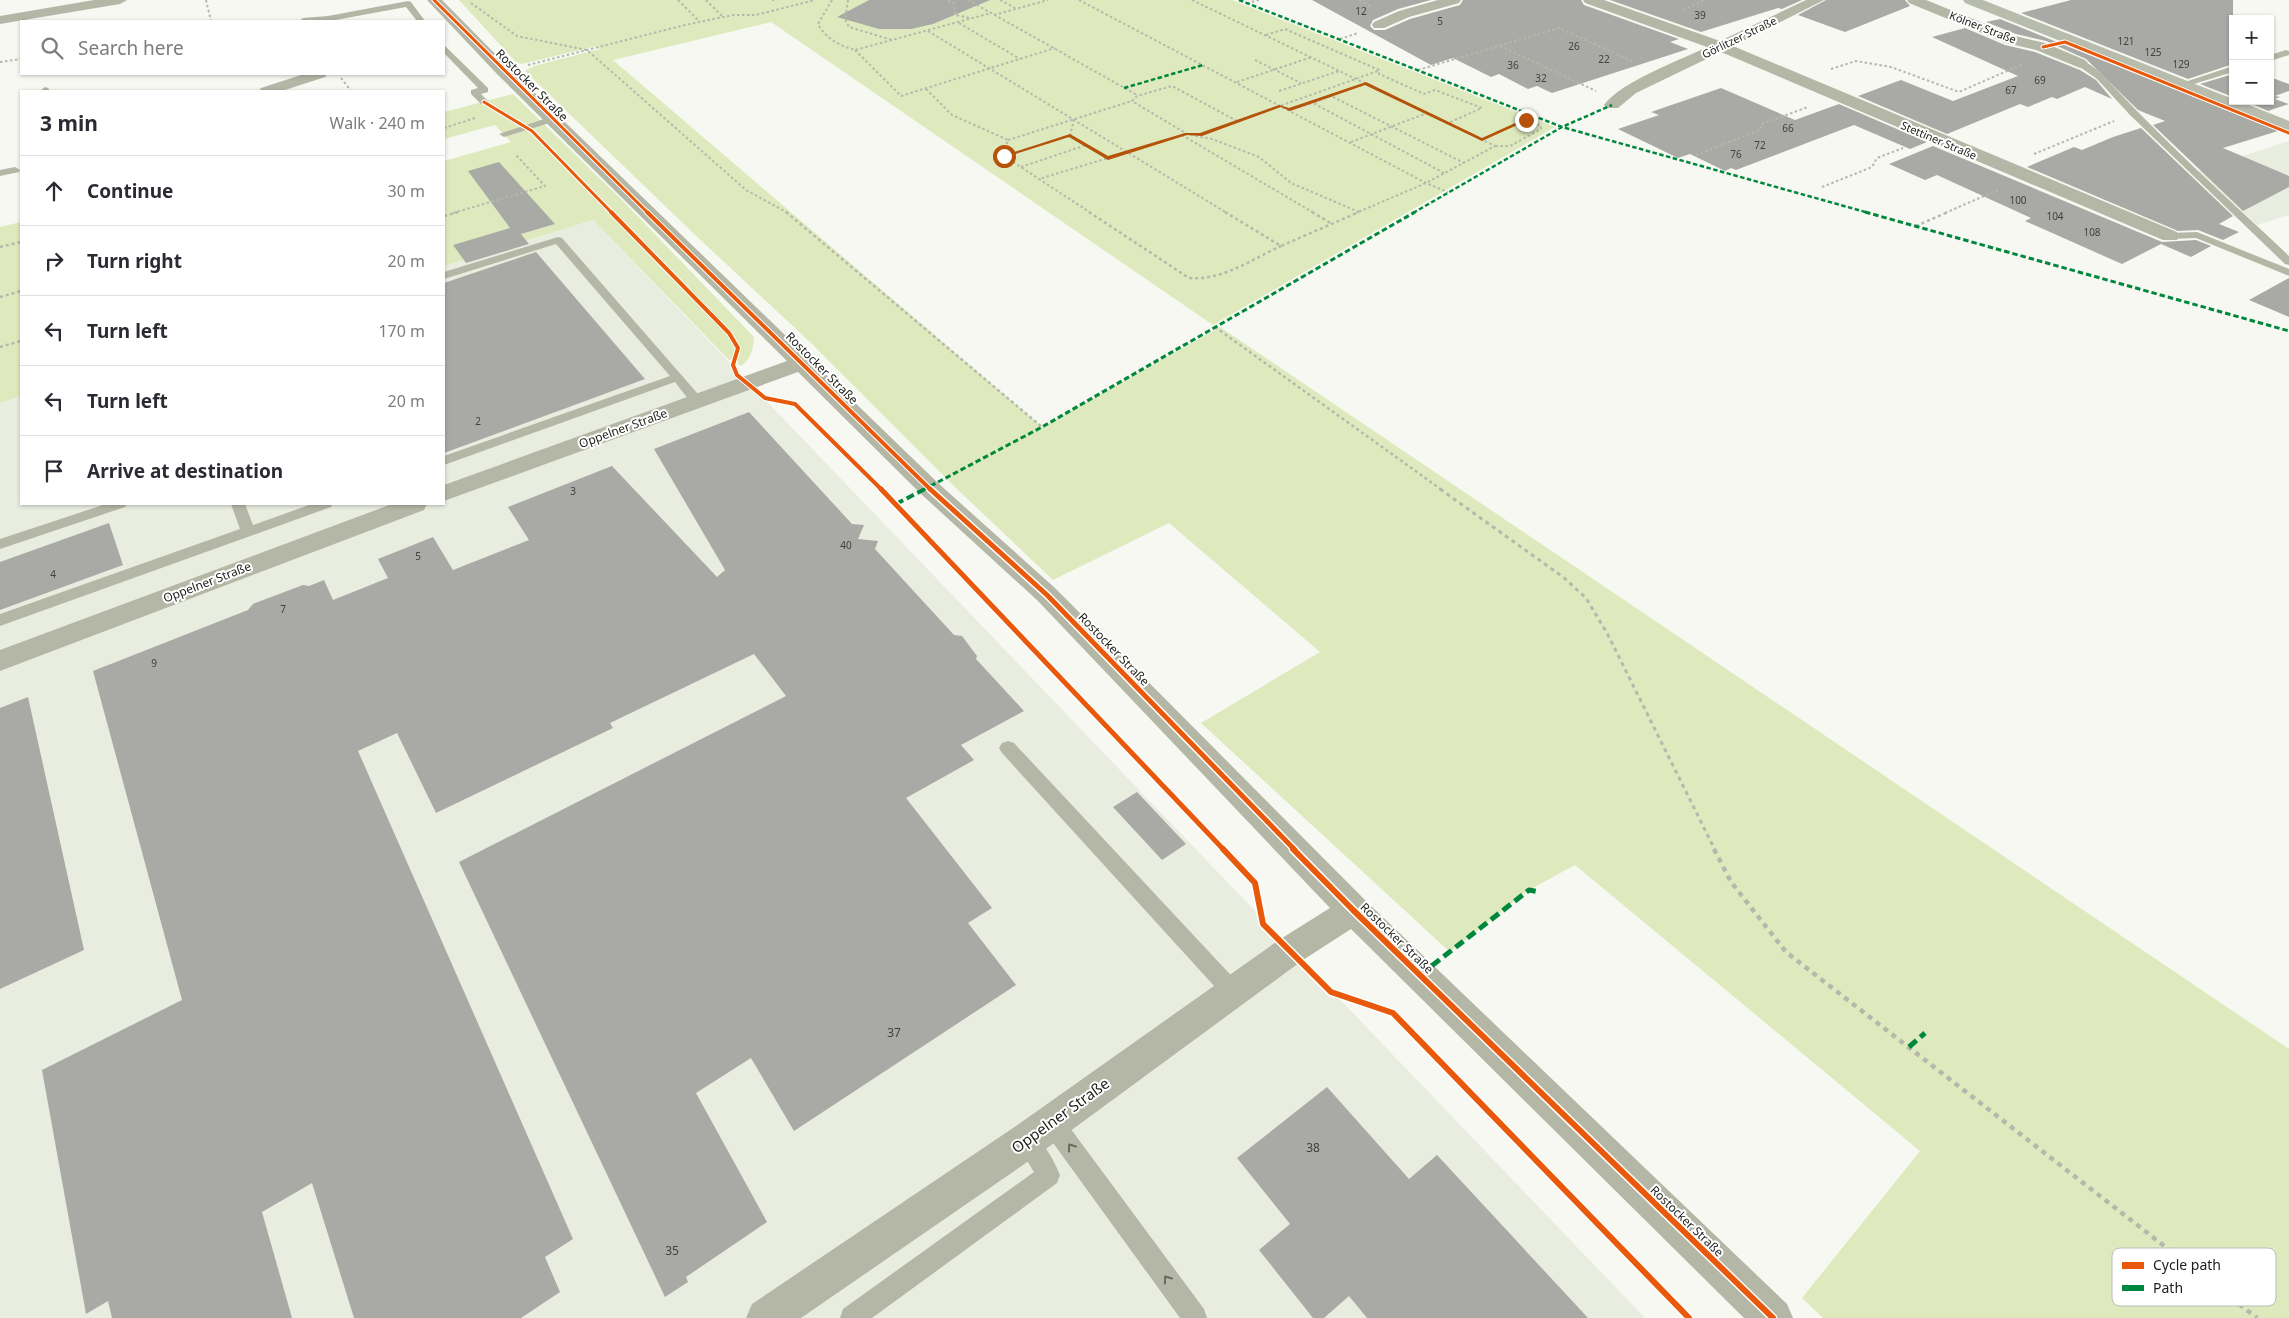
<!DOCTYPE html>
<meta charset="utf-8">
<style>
body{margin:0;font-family:"Noto Sans",sans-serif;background:#f2f2f3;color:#2b2b33}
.controls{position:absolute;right:15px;top:15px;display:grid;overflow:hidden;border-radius:0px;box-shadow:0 1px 4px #0004}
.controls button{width:45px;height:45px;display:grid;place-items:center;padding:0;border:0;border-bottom:1px solid #e1e1e2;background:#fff;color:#2b2b33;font:25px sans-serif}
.stop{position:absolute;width:15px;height:15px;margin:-11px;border:4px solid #b45309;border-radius:50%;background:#fff}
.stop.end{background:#b45309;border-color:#fff;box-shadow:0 1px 5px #0008}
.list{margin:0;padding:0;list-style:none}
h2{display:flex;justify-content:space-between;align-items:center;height:65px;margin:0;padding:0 20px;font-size:21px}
h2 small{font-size:16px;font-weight:400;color:#7c7c81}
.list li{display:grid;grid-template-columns:32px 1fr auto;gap:15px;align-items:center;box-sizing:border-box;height:70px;padding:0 20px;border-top:1px solid #e1e1e2}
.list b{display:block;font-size:19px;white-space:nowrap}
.list em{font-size:16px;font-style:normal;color:#7c7c81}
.icon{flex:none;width:28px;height:28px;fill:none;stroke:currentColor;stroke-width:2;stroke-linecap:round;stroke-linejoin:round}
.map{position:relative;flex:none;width:2289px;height:1318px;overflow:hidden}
.search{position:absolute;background:#fff;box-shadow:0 1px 4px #0004;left:20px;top:20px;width:425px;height:55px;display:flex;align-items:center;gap:12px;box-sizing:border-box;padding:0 18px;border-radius:0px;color:#7c7c81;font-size:19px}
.panel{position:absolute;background:#fff;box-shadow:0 1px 4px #0004;left:20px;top:90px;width:425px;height:415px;border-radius:0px}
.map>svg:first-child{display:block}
.built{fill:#e8eddf}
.green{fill:#deeabe}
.building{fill:#a9aaa5}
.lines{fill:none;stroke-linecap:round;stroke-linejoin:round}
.path-far3{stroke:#b5b8ab;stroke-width:2;stroke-dasharray:2.5 2.5;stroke-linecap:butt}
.path-far2{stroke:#b5b8ab;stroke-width:2.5;stroke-dasharray:3 3;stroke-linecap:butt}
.path-far1{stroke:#b5b8ab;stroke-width:3;stroke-dasharray:4 4;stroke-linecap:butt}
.path{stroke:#b5b8ab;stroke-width:4.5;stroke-dasharray:5 5;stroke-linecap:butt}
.service{fill:#b4b7a6;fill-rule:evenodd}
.minor{fill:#b4b7a6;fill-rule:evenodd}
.primary{fill:#b8bcad;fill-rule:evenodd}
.quiet-far3{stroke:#00873e;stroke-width:2.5;stroke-dasharray:4.5 2.5;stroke-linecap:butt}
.quiet-far2{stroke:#00873e;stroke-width:3;stroke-dasharray:5.5 3;stroke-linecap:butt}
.quiet-far1{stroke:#00873e;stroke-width:4;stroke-dasharray:8 4;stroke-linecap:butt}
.quiet{stroke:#00873e;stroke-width:5;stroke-dasharray:10 5;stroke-linecap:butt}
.cycleway-far3-casing{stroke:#fff;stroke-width:5}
.cycleway-far2-casing{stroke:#fff;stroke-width:6}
.cycleway-far1-casing{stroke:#fff;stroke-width:8}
.cycleway-casing{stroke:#fff;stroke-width:9}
.cycleway-far3{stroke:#e8590c;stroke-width:3}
.cycleway-far2{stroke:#e8590c;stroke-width:4}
.cycleway-far1{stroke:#e8590c;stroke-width:5}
.cycleway{stroke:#e8590c;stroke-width:6}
.oneway{stroke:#686a60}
.route{fill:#b45309}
.labels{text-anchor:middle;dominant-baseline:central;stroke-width:4;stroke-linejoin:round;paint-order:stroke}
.number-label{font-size:10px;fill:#3f413c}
.far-street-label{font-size:11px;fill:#1c1e19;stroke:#fff}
.street-label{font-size:12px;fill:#1c1e19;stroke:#fff}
.near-number-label{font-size:12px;fill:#3f413c}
.near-street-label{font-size:15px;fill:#1c1e19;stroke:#fff}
.key{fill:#fff;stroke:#bbbcba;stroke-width:1}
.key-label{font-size:14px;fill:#1c1e19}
</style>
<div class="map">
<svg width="2289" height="1318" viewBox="0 0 2289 1318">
<rect width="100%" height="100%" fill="#f6f8f1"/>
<!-- built -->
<path class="built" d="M2289 141V215L2257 225 2198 171Z
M593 220 1645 1318H0V403L21 396V504H444V266Z"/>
<!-- green -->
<path class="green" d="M459 0H1232L1555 127 1213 325 771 22 613 60 1042 427 1220 327 2289 1049V1318H1823L1802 1298 1920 1151 1575 865 1529 890 1450 952 1201 723 1320 652 1169 523 1053 580 956 488 811 343 692 232 525 71 534 66 600 49 596 46 522 64 516 62Z
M513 94 623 201 754 337C753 349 751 359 741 366L738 364V359L729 360 593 220 444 266V161L511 142 495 125 444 139V112Z
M21 222V396L0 403V227Z"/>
<!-- building -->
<path class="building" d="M869 0H990L933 24 911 29H879L837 17Z
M1312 0H1431L1398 9 1373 20 1370 26 1374 30H1385L1410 19 1460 5 1463 0H1581L1584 5 1679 39 1670 42 1688 49 1552 93 1537 86 1528 89 1499 74 1491 77 1453 58 1431 65Z
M1610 0H1802L1782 9 1778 8 1701 32Z
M1826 0H1905L1910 6 1845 32 1798 15Z
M2071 0H2233V64L2188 79 2021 13Z
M2000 19 2278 131 2223 148 2289 176V187L2243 211 2153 125 2165 121 2138 110 2086 59 2046 41 2016 34 1986 22Z
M1965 28 2005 45 2035 52 2080 70 2096 80 2112 99 2085 87 2057 99 2052 97 2028 107 2020 104 1947 134 1858 96 1901 80 1953 101 2018 76 1932 37Z
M2233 74V97L2200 84Z
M2270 77 2289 84V91L2275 96 2280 97 2275 99 2289 104 2268 111 2245 101H2270Z
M1721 88 1795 120 1839 104 1927 142 1910 149 1854 125 1736 170 1731 168 1725 171 1690 154 1678 158 1618 129 1659 115 1651 112Z
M2141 128 2233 216 2219 224 2239 232 2223 240 2198 230 2178 231 2027 167 2074 147 2082 150 2113 137Z
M1933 146 2162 242 2196 240 2211 246 2191 257 2161 244 2122 264 2025 221 2031 218 1937 175 1925 180 1889 164Z
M499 162 555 224 521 234 529 244 466 263 453 245 510 228 468 171Z
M536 252 645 379 444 453V283Z
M2289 278V317L2249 300Z
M749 412 852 524 864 525 858 539 878 541 875 549 954 635 962 636 977 656 976 659 1024 711 961 745 974 760 906 798 992 908 968 923 1016 985 794 1131 751 1058 696 1093 767 1222 686 1277 688 1282 665 1297 459 862 786 696 754 654 610 723 613 728 436 813 397 733 358 751 573 1239 545 1257 560 1292 521 1318H354L312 1183 262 1212 292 1318H112L108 1301 86 1314 42 1070 182 1000 93 671 248 610 253 604 303 585 309 586 324 580 333 600 388 578 378 559 433 537 453 570 529 540 508 507 612 466 717 577 725 570 654 449Z
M109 523 123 565 0 610V562Z
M28 697 84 950 0 989V708Z
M1137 792 1186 844 1162 860 1113 807Z
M1327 1087 1409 1179 1437 1155 1588 1318H1367L1349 1296 1324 1318H1313L1259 1250 1290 1224 1237 1158Z"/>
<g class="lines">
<!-- path-far3 -->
<path class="path-far3" d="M206 0 211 21
M678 0 699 21
M706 0 723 17
M772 0H774
M832 0 818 24C825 38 840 46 855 50L991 13
M848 0 845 19 849 27 892 40
M948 0 954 4 955 15 970 18
M968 0 1137 95
M1000 0 1015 8
M1079 0 1426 183 1448 192
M1192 0 1495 146 1426 183 1356 213
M1359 0 1370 6
M471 3 517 36 587 50 746 190 788 213
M1247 3 1259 0
M1683 10 1705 0
M994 15 1048 0
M959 23 1020 59
M928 31 1227 213
M1266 35 1285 29 1379 70V74L1424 94 1435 90 1482 108 1448 123
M1340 39 1358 33
M1500 46 1596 91
M855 50 901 96 1055 48
M1255 60 1301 83
M0 62 21 59
M528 65 685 25 733 15H756L815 0
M1831 69 1856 61 1891 67 1959 92 2023 64
M1418 70 1559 28 1634 62
M341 78 351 91
M1237 82 1312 57
M926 89 952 115 1008 140 1006 146 1000 151 1001 154 1039 179
M1279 91 1339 71
M1331 96 1365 84
M1289 110 1313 103
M1074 119 1070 136 1107 158
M1237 121 1172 86 1137 96 1132 101 1187 134 1212 139 1259 157 1291 183 1359 212
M444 128 475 118
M1201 134 1378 71
M1182 135 1314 213
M1008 140 1132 101
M1482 140 1526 120 1541 126V129L1510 146H1495
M1351 142 1427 113
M2034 154 2114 121
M1696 155 1760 130 1762 124 1808 107
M1004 156 1070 136
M1021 167 1086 145
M1444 173 1313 103 1331 96 1464 163
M1822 187 1872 167 1877 158 1903 148
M453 213 545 186 515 154
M1091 213 1039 179 1180 136
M1945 213 2000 189"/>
<!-- path-far2 -->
<path class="path-far2" d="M786 212 1042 427
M1089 212 1189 278C1222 281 1252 259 1281 246
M1225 212 1281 246 1359 212
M1312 212 1332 224
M444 216 458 212
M1916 226 1948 212
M0 247 21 242
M0 297 21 291
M1215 327 1442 490
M0 347 21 341"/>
<!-- path-far1 -->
<path class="path-far1" d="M1440 489 1563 577 1586 598 1607 633 1715 850"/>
<!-- path -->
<path class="path" d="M1714 849 1731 882 1786 952 2257 1318"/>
<!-- service -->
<path class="service" d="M408 1 411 2 425 21H417L406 7 330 21H299L303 18 328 16Z
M444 45 488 88V92L481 94 489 102 487 104H481L471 94V90L478 88 444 53Z
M2286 50 2289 51V55L2270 61V55Z
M2077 61C2090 59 2107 80 2116 89 2170 147 2231 201 2289 256V265L2285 264 2130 115 2097 79 2077 65Z
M2233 66V72L2184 87 2179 84Z
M45 87 48 88 50 91H40Z
M553 116 556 117V121L504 137 499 134Z
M15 167 20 170 19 172 0 176V170Z
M2197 232 2289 269V276L2196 238 2170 239 2164 236 2170 233Z
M558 237 562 238 704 401 697 405 692 404 675 382 444 465V456L670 376 556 244 444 279V272Z
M106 504H127L125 507 0 549V539Z
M231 504H245L253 525 312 504H333L331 507 0 626V614L240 529Z
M1008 741 1014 743 1240 985 1243 992 1240 999 1233 1001 1226 999 1002 753 999 748 1002 743Z
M1051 1110 1059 1113 1204 1309 1207 1318H1180L1043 1129 1040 1121 1043 1113Z
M1026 1130C1041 1136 1054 1160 1060 1175L1057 1183 872 1318H840L843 1309 1034 1172 1015 1141 1018 1133Z"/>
<!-- minor -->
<path class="minor" d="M94 0H127L120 4 0 24V16Z
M427 0H442L509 68 938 483 1056 589 1365 900 1787 1304 1793 1318H1744L1351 929 1303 960 1039 1154 801 1318H746L752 1304 1013 1128 1279 940 1330 908 1038 601 920 493 798 372 444 501V485L787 361 497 74Z
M1438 0H1461L1459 3 1409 17 1384 28H1374L1372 25 1374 22 1399 11Z
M1583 0H1604L1720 41 1806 0H1824L1733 46 2177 232 2179 236 2177 240H2163L1721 52 1636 93 1618 108H1606L1604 105C1620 82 1681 60 1707 47L1585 3Z
M1907 0H1926L2015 36 2045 43 2085 60 2088 63 2080 68 2036 50 2006 43 1909 3Z
M304 74H327L325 77 282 91H259L261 88Z
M392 504H427L424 510 0 671V650Z"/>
<!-- primary -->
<path class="primary" d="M1963 0H1983L2233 99V101H2239L2289 121V132L1965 3Z"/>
<!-- quiet-far3 -->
<path class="quiet-far3" d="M1239 0 1562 127 1612 105
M1124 88 1203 65
M1413 213 1562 127 1869 213"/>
<!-- quiet-far2 -->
<path class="quiet-far2" d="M1865 212 2289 331
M923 490 1042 427 1415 212"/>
<!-- quiet-far1 -->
<path class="quiet-far1" d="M896 504 925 489"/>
<!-- quiet -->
<path class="quiet" d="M1420 975 1529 890 1540 892
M1909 1047 1925 1033"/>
<defs>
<path id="cycleway-far3" d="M434 0 648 213
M2043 47 2065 42 2289 133
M484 102 532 131 612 213"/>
<path id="cycleway-far2" d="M611 212 729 333 738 348 733 365 737 375 765 398 795 404 882 490
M647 212 931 490"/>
<path id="cycleway-far1" d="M881 489 1224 850
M930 489 1047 595 1295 850"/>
<path id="cycleway" d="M1223 849 1255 883 1263 924 1331 992 1393 1013 1689 1318
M1293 849 1353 910 1773 1318"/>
</defs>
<!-- cycleway-far3 casing -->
<use href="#cycleway-far3" class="cycleway-far3-casing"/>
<!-- cycleway-far2 casing -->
<use href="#cycleway-far2" class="cycleway-far2-casing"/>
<!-- cycleway-far1 casing -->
<use href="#cycleway-far1" class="cycleway-far1-casing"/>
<!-- cycleway casing -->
<use href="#cycleway" class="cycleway-casing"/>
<!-- cycleway-far3 -->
<use href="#cycleway-far3" class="cycleway-far3"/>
<!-- cycleway-far2 -->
<use href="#cycleway-far2" class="cycleway-far2"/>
<!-- cycleway-far1 -->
<use href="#cycleway-far1" class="cycleway-far1"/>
<!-- cycleway -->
<use href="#cycleway" class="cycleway"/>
</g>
<!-- one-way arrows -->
<defs><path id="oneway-chevron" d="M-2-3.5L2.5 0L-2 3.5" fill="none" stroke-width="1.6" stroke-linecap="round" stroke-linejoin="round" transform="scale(1.25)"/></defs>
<g class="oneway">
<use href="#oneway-chevron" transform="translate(1071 1147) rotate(-126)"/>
<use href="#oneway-chevron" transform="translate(1167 1279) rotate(-126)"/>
</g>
<!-- route -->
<path class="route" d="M1366 82 1482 138 1524 119 1528 120 1482 141 1365 85 1290 111 1281 107 1202 136 1187 135 1108 160 1069 137 1006 157 1002 156 1070 134 1108 156 1185 133H1200L1279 105 1289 108Z"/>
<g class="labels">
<!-- number labels -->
<g class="number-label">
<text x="1361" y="11">12</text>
<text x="1700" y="15">39</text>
<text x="1440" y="21">5</text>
<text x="2126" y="41">121</text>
<text x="1574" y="46">26</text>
<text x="2153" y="52">125</text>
<text x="1604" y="59">22</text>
<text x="2181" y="64">129</text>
<text x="1513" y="65">36</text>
<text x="1541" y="78">32</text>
<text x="2040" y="80">69</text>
<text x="2011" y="90">67</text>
<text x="1788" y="128">66</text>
<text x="1760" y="145">72</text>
<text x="1736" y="154">76</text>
<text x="2018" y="200">100</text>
<text x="2055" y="216">104</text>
<text x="2092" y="232">108</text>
<text x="478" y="421">2</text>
<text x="573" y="491">3</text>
<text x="846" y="545">40</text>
<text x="418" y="556">5</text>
<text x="53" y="574">4</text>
<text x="283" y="609">7</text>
<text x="154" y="663">9</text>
</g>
<!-- far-street labels -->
<g class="far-street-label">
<text transform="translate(1983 27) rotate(21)">Kölner Straße</text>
<text transform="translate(1739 37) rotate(-26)">Görlitzer Straße</text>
<text transform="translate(1939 140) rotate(23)">Stettiner Straße</text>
</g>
<!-- street labels -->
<g class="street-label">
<text transform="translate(532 85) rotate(45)">Rostocker Straße</text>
<text transform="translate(822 368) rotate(45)">Rostocker Straße</text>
<text transform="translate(623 428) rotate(-20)">Oppelner Straße</text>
<text transform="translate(207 582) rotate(-21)">Oppelner Straße</text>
<text transform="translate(1114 649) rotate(46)">Rostocker Straße</text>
<text transform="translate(1397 938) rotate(44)">Rostocker Straße</text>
<text transform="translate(1687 1221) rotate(44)">Rostocker Straße</text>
</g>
<!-- near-number labels -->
<g class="near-number-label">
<text x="894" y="1032">37</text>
<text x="1313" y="1147">38</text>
<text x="672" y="1250">35</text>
</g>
<!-- near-street labels -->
<g class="near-street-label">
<text transform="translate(1060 1115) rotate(-36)">Oppelner Straße</text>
</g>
</g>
<!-- legend -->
<rect x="2112" y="1248" width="164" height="58" rx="8" class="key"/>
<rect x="2122" y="1262" width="22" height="7" fill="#e8590c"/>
<rect x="2122" y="1285" width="22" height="6" fill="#00873e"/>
<g class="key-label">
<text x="2153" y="1270">Cycle path</text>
<text x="2153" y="1293">Path</text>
</g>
</svg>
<div class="controls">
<button>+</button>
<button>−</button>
</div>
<div class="stop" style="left:1004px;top:156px"></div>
<div class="stop end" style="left:1526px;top:120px"></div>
<div class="search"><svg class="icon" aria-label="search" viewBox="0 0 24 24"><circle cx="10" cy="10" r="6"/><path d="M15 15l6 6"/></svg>Search here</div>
<section class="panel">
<h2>3 min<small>Walk · 240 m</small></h2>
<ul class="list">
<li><svg class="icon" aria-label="ahead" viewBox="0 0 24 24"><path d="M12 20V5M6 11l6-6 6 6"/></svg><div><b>Continue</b></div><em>30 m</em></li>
<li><svg class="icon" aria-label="right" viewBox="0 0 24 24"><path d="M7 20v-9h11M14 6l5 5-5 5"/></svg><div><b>Turn right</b></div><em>20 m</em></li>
<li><svg class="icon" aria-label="left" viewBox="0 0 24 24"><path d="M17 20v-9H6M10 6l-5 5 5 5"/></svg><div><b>Turn left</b></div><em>170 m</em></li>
<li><svg class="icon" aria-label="left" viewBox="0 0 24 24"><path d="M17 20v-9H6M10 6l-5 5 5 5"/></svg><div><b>Turn left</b></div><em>20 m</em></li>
<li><svg class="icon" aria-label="arrive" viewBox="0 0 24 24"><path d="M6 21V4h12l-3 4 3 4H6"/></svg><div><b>Arrive at destination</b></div></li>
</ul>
</section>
</div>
